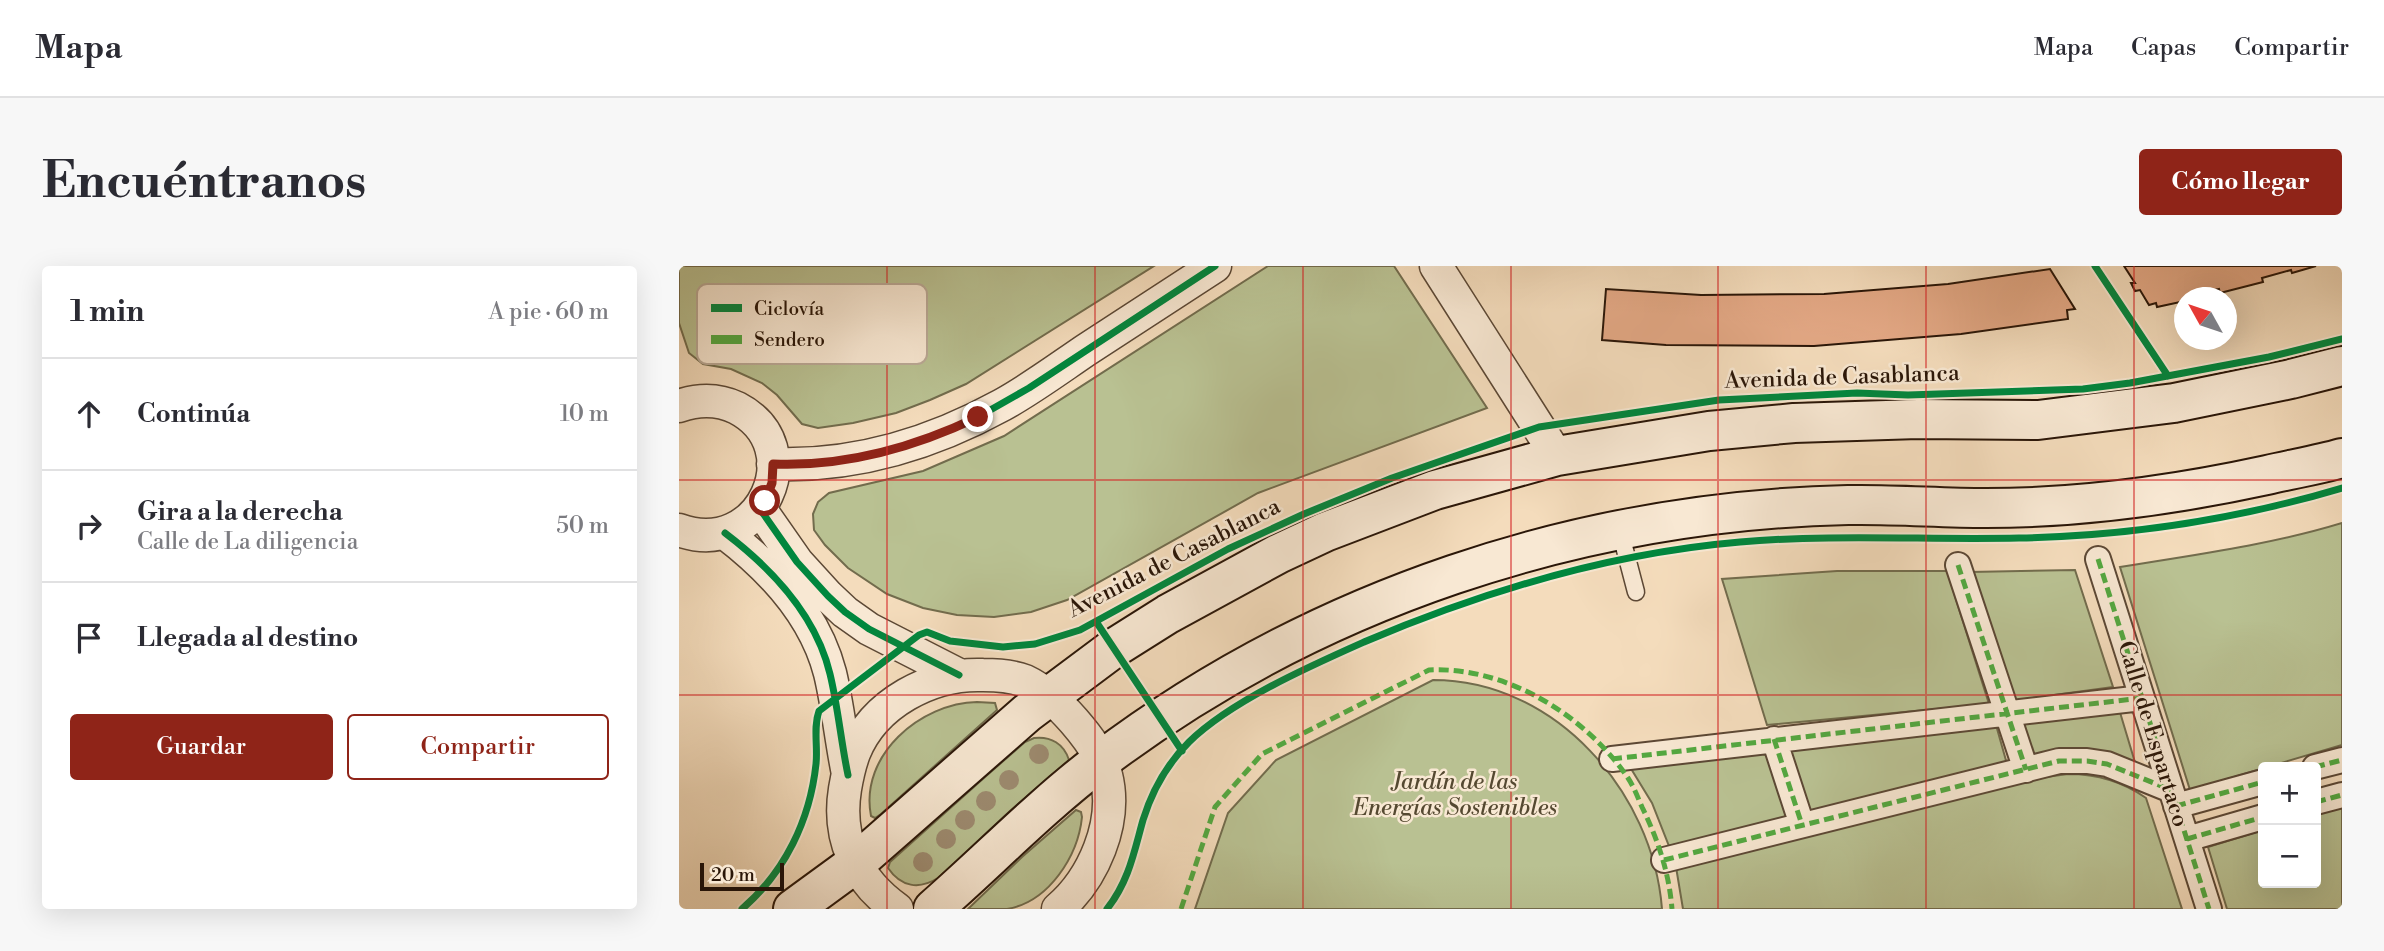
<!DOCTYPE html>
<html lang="es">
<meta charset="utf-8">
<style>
body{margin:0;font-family:"Libre Bodoni",serif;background:#f7f7f7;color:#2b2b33}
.controls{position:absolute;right:21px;bottom:21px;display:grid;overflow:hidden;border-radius:7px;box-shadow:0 7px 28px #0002}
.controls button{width:63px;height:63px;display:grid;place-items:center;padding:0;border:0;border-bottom:2px solid #e1e1e2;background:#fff;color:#2b2b33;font:35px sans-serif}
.compass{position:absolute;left:1495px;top:21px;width:63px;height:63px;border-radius:50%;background:#fff;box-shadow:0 7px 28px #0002;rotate:310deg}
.scale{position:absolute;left:21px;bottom:18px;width:84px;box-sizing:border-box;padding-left:7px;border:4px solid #2a1608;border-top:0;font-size:19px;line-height:24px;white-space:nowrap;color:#2a1608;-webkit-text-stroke:5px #f8e8d3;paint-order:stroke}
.stop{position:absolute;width:21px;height:21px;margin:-16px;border:5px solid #8f2418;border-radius:50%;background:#fff}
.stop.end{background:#8f2418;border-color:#fff;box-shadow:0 2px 7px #0008}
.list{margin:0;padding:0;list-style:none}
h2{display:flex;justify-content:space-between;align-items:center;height:91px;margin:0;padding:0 28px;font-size:30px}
h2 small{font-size:23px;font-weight:400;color:#7c7c81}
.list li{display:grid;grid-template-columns:46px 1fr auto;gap:21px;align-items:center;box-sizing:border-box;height:112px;padding:0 28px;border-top:2px solid #e1e1e2}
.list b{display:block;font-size:26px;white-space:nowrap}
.list p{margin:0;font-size:23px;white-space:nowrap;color:#7c7c81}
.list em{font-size:23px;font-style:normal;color:#7c7c81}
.actions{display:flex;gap:14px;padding:21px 28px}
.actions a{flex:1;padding:16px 0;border:2px solid #8f2418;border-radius:7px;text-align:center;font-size:24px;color:#8f2418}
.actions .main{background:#8f2418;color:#fff}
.icon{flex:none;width:38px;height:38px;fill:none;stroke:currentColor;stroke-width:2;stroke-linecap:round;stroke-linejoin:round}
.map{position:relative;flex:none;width:1663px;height:643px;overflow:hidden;border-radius:7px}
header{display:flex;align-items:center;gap:42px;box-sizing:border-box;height:98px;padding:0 35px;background:#fff;border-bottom:2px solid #e1e1e2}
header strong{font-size:33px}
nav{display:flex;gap:38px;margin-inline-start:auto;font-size:24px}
.intro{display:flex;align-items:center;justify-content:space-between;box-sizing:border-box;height:168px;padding:0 42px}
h1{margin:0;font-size:49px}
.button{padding:18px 32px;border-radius:7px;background:#8f2418;color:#fff;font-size:24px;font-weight:700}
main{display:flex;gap:42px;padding:0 42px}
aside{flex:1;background:#fff;border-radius:7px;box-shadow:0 7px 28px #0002}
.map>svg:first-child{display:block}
.green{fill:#b9c192;stroke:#726c4d;stroke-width:2}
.building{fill:#e3a885;stroke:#2a1608;stroke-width:2}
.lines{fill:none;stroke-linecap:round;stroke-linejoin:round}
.service-casing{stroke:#5c4835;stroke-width:19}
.pedestrian-casing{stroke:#5c4835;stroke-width:28}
.minor-casing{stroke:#5c4835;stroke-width:35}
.secondary-casing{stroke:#2a1608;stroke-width:42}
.service{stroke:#f8e8d3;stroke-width:16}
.pedestrian{stroke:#f8e8d3;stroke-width:24}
.minor{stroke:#f8e8d3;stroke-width:32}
.secondary{stroke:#f8e8d3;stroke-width:38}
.quiet{stroke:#53a941;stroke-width:5;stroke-dasharray:10 5;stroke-linecap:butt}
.cycleway-casing{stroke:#f8e8d3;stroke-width:11}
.cycleway{stroke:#00873e;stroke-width:7}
.tree{fill:#9d8b70}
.route{stroke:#8f2418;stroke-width:9}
.grid{fill:none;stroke:#d62828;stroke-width:2;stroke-opacity:0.55}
.labels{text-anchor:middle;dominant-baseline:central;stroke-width:5;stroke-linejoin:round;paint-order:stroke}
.street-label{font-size:23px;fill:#2a1608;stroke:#f8e8d3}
.park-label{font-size:23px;font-style:italic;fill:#554931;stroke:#f8e8d3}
.key{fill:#f8e8d3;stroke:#baa996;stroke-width:2}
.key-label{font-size:19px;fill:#2a1608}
</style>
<header>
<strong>Mapa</strong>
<nav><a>Mapa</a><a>Capas</a><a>Compartir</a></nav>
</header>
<div class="intro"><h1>Encuéntranos</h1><a class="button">Cómo llegar</a></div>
<main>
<aside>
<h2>1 min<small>A pie · 60 m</small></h2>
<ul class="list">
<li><svg class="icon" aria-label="ahead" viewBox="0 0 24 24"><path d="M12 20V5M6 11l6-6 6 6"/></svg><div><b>Continúa</b></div><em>10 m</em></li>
<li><svg class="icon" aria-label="right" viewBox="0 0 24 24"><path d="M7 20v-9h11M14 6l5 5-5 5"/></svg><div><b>Gira a la derecha</b><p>Calle de La diligencia</p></div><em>50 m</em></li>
<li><svg class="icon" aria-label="arrive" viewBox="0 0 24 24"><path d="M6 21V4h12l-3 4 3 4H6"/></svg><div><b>Llegada al destino</b></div></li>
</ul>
<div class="actions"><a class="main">Guardar</a><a>Compartir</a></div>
</aside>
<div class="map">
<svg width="1663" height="643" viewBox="0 0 1663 643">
<rect width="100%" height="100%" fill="#f4dcbc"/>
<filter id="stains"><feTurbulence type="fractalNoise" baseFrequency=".00286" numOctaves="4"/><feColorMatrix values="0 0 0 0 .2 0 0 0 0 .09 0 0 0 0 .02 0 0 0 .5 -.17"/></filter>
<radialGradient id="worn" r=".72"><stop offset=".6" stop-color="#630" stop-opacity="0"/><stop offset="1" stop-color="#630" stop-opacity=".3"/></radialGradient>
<!-- green -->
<path class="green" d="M0 0H475L287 118 251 134 217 147 174 157 139 162 123 158 98 129 83 117 52 103 24 98 10 87 0 57Z
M589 0H715L808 142 579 227 388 334 352 346 315 351 278 349 244 342 208 328 169 302 146 279 135 264 134 248 139 236 150 227 244 205 325 170Z
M1663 257V479L1511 524 1441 301C1515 289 1591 279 1663 257Z
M1396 304 1434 421 1332 435 1291 306Z
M1158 305H1268L1310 438 1088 459 1043 313Z
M754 414C876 414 974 526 983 643H516L549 547 597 494Z
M298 436 316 437 318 444 202 548 196 552 192 550C180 489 242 437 298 436Z
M1440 443 1458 503 1349 493 1337 457Z
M1317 459 1328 498 1128 547 1106 480Z
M355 472C372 470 385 478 390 494L331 545 259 612C240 624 222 621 209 602L211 596 306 511 346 476Z
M1086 483 1108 553 990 580 973 537 951 501Z
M1389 508C1418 508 1443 515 1467 532L1503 643H1004L997 601 1367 511Z
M1663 540V643H1548L1529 581 1584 564V617H1637V548Z
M397 544 402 546 403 551C399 590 370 636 328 643 316 643 302 643 289 643L343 591Z"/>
<!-- building -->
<path class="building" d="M1445 0H1637L1613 7 1612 4 1583 12 1584 16 1541 27 1540 23 1512 29V32H1506V35L1478 41 1477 37 1470 39 1461 24 1456 25 1452 17H1456Z
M1371 3 1396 43 1388 44 1389 53 1282 68 1135 80 987 79 923 74 927 23 1022 29 1145 28 1269 18Z"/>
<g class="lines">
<defs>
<path id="service" d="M941 265 957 326"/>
<path id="pedestrian" d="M1419 293 1530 643
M1279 299 1347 504
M1095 473 1123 559
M933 493 1463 432
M1636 501 1663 494
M1637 536 1663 529
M1497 540 1584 516
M1508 573 1584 551
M985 594 1380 495H1408L1428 498 1492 524"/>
<path id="minor" d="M757 0 878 190
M0 140C20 133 39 133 58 142 133 181 82 294 0 264
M94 198C175 201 252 178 323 139 352 123 379 103 407 84 450 56 493 28 536 0
M81 243 118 296 149 330 166 346 190 363 280 409
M46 267C92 302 136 349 151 407 159 440 162 474 169 508
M218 643C177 614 158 572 166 523 168 511 171 498 175 487 195 437 252 407 304 409 318 409 333 410 346 415 365 424 381 439 395 455 408 470 423 489 427 509 439 557 414 613 379 643"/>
<path id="secondary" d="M114 643 177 597 348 447 435 382 489 348 599 288 646 266 756 224 878 190 1030 165 1115 157 1239 153 1359 154 1495 137 1612 113 1663 100
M254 643C309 595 361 541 420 496 635 333 900 245 1169 239 1215 238 1261 242 1307 242 1402 242 1496 229 1588 209 1613 203 1639 199 1663 192"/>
</defs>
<!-- service casing -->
<use href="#service" class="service-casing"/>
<!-- pedestrian casing -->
<use href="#pedestrian" class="pedestrian-casing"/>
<!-- minor casing -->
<use href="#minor" class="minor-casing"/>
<!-- secondary casing -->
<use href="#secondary" class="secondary-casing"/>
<!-- service -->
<use href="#service" class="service"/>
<!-- pedestrian -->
<use href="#pedestrian" class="pedestrian"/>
<!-- minor -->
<use href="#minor" class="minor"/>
<!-- secondary -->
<use href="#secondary" class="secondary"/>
<!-- quiet -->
<path class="quiet" d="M1419 293 1530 643
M1279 299 1347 504
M1095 473 1123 559
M933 493 1463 432
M1636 501 1663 494
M1637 536 1663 529
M1497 540 1584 516
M1508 573 1584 551
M985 594 1380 495H1408L1428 498 1492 524
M502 643 536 541 583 488 750 404C827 400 907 450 949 512 955 521 959 532 963 541 979 574 990 606 993 643"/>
<defs>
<path id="cycleway" d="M1416 0 1489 110
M299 151 350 122 536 0
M81 243 118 296 149 330 166 346 190 363 280 409
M46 267C92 302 137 349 151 408 159 441 162 476 169 509
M418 357 503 485
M63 643C106 606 131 554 137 498 139 481 134 461 140 445L240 369 248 366 271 375 324 381 356 378 401 364 549 283 625 248 713 212 860 161 1040 134 1178 127 1229 129 1404 123 1451 117 1590 91 1663 73
M428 643C450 615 455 586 464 554 473 525 489 497 510 476 552 435 631 400 685 376 805 325 931 287 1061 276 1154 268 1247 274 1340 272 1449 270 1559 253 1663 222"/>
</defs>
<!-- cycleway casing -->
<use href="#cycleway" class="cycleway-casing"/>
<!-- cycleway -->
<use href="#cycleway" class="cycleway"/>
</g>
<!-- trees -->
<g class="tree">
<circle cx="360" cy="488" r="10"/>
<circle cx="330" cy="514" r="10"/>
<circle cx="307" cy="535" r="10"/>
<circle cx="286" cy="554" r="10"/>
<circle cx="267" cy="573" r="10"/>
<circle cx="244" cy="596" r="10"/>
</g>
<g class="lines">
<!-- route -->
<path class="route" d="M86 235 93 217 94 198C167 201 234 182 299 151"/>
</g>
<!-- grid -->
<path class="grid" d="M208 0V643M416 0V643M624 0V643M832 0V643M1039 0V643M1247 0V643M1455 0V643M0 214H1663M0 429H1663"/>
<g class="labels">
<!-- street labels -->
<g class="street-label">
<text transform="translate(1163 111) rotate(-2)">Avenida de Casablanca</text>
<text transform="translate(495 292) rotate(-27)">Avenida de Casablanca</text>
<text transform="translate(1474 468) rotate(73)">Calle de Espartaco</text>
</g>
<!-- park labels -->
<g class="park-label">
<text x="776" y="516">Jardín de las<tspan x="776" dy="26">Energías Sostenibles</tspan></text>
</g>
</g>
<!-- legend -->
<rect x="18" y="18" width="230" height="80" rx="10" class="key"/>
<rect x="32" y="38" width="31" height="8" fill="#00873e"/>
<rect x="32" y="69" width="31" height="9" fill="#53a941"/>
<g class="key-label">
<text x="75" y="49">Ciclovía</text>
<text x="75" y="80">Sendero</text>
</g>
<rect width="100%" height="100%" filter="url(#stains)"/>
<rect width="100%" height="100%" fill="url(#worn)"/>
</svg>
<div class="controls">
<button>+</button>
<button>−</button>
</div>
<svg class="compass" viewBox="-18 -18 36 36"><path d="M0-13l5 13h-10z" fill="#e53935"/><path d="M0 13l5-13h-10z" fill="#7c7c81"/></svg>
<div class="scale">20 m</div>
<div class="stop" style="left:86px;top:235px"></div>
<div class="stop end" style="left:299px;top:151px"></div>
</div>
</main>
